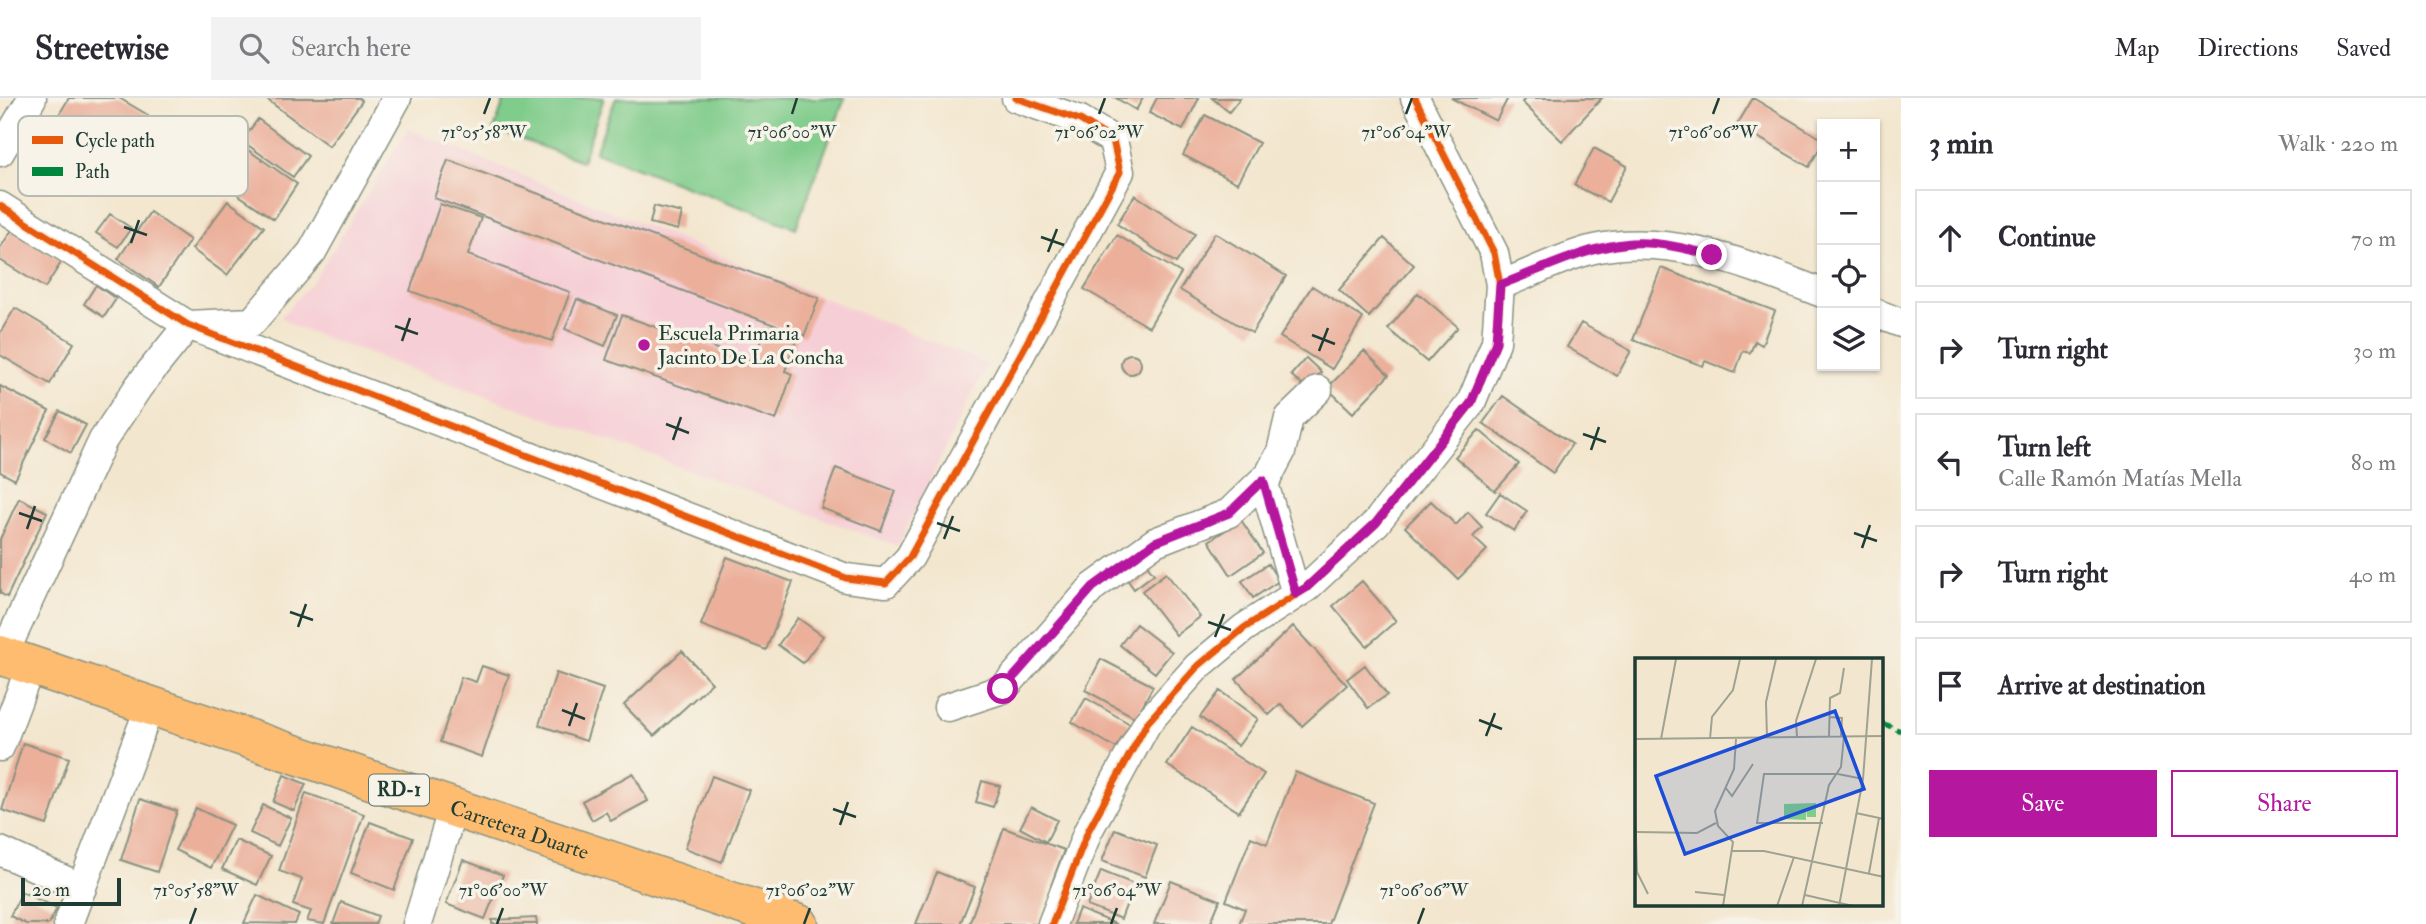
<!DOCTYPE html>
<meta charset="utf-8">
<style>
body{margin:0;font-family:"IM FELL Double Pica",serif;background:#f2f2f3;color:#2b2b33}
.controls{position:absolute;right:21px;top:21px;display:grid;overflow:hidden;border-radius:0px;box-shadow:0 2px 5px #0004}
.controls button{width:63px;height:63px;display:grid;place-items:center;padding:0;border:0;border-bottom:2px solid #e1e1e2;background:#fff;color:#2b2b33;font:35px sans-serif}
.scale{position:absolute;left:21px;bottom:18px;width:100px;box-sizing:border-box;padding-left:7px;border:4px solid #1f3d34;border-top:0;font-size:19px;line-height:24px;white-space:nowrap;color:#1f3d34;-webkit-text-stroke:5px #f7f3e8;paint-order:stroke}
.stop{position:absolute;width:21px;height:21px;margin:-16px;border:5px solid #b5179e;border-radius:50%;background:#fff}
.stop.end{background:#b5179e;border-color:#fff;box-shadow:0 2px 7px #0008}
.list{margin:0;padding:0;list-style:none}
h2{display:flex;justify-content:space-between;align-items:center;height:91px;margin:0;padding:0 28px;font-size:30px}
h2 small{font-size:23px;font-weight:400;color:#7c7c81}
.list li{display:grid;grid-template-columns:46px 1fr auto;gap:21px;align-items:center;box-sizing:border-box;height:98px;margin:0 14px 14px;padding:0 14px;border:2px solid #e1e1e2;border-radius:0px}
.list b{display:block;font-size:26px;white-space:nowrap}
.list p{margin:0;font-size:23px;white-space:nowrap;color:#7c7c81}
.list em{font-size:23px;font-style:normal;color:#7c7c81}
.actions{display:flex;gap:14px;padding:21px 28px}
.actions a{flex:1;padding:16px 0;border:2px solid #b5179e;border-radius:0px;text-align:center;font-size:24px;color:#b5179e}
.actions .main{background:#b5179e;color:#fff}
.icon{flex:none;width:38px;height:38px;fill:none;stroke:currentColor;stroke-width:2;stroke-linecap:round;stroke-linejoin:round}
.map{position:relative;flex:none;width:1901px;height:826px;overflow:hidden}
header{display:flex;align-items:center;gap:42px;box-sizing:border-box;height:98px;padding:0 35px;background:#fff;border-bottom:2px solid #e1e1e2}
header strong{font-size:33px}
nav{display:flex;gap:38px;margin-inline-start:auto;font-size:24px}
.search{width:490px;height:63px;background:#f2f2f3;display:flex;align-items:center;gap:18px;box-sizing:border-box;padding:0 24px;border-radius:0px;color:#7c7c81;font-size:26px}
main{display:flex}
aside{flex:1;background:#fff}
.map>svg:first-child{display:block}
.built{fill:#f6cfd6}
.garden{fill:#80cc8b;stroke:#508460;stroke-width:2}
.building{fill:#ebaf9a}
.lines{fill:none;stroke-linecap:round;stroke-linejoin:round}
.street-casing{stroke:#899281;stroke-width:31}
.primary-casing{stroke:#899281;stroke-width:41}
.street{stroke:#fff;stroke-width:28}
.primary{stroke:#fdbc6f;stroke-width:38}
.quiet{stroke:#00873e;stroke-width:5;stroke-dasharray:10 5;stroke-linecap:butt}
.cycleway-casing{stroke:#f7f3e8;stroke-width:11}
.cycleway{stroke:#e8590c;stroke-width:7}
.route{stroke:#b5179e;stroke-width:9}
.ticks{fill:none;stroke:#1f3d34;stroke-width:2.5}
.poi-dot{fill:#b5179e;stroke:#f7f3e8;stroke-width:2.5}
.labels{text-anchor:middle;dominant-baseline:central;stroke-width:7;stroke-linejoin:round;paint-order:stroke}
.shield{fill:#f7f3e8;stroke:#60746a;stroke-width:2}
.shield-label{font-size:19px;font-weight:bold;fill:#1f3d34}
.poi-label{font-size:21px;fill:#1f3d34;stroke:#f7f3e8;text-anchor:start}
.street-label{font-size:21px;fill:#1f3d34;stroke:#f7f3e8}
.inset-road{fill:none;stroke:#9ea290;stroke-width:2}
.view{fill:#1d4ed8;fill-opacity:0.15;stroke:#1d4ed8;stroke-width:3.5}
.inset-edge{fill:none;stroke:#1f3d34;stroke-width:3.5}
.key{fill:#f7f3e8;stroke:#b6bcb2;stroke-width:2}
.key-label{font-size:19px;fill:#1f3d34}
.ticks-label{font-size:18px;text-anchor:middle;fill:#1f3d34;stroke:#f7f3e8;stroke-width:7;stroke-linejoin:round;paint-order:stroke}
</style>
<header>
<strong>Streetwise</strong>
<div class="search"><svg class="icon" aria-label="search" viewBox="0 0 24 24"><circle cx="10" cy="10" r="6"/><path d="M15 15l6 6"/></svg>Search here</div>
<nav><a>Map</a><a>Directions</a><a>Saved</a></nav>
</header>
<main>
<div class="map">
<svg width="1901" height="826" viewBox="0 0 1901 826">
<rect width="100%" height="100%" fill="#f7f3e8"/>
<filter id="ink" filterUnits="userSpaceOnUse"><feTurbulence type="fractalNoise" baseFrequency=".0143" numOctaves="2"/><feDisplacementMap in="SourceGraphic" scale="14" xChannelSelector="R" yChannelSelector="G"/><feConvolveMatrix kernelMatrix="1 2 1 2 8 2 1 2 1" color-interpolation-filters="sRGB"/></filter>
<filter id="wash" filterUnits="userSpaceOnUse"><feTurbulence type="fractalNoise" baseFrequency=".00686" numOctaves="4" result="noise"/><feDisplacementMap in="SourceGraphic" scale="28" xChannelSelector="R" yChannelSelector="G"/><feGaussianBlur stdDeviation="1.57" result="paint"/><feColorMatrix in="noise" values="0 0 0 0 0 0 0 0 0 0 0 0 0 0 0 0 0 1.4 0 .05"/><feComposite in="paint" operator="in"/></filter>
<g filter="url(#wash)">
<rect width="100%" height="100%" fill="#f3e6ce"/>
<!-- built -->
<path class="built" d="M408 31 987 266 898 448 295 229 281 219 314 182Z"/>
<!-- garden -->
<path class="garden" d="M505 0H604L582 63 494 32Z
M616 0H845L796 130 595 54Z"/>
<g id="blocks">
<!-- building -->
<path class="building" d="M69 0H119L148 17 113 75 47 37Z
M265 0H359L362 3 329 48Z
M1116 0H1143L1136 12Z
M1157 0H1199L1183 32 1149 15Z
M1212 0H1240L1229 14Z
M1451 0H1508L1496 23Z
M1526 0H1602L1562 43 1522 4Z
M1753 0 1822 41V46L1809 69 1737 27Z
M1205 17 1259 45 1237 85 1183 57Z
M258 21 308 58 293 79 242 43Z
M1594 50 1627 68 1608 104 1574 87Z
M248 52 297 86 274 121 224 87Z
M448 62 819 200 804 238 434 100Z
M1135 97 1195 136 1176 165 1117 126Z
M228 103 264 129 227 177 192 151Z
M440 106 481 120 468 157 570 194 552 243 410 193Z
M654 108 682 115 678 132 650 125Z
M150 114 190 142 159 189 118 161Z
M110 116 131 130 118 149 96 135Z
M12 132 62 163 45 190 0 162V150Z
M1215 135 1286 178 1252 235 1180 192Z
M1117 137 1181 175 1149 229 1084 191Z
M1384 140 1414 167 1369 219 1339 192Z
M1661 170 1775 213 1762 247 1755 243 1750 255 1743 253 1735 275 1705 263 1703 268 1633 242Z
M96 187 116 201 104 219 84 206Z
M1312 188 1363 220 1332 271 1280 239Z
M1418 195 1458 229 1427 264 1388 231Z
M577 201 617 217 605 248 565 231Z
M15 210 74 245 50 286 0 257V235Z
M622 217 753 264 766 229 797 240 785 273 792 276 776 322 606 262Z
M1581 225 1631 253 1617 278 1567 249Z
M1364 253 1389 277 1353 315 1327 290Z
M1121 266a10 10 0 1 1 20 0a10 10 0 1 1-20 0Z
M1306 260 1321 274 1306 291 1291 277Z
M0 288 49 313 15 382 0 374Z
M1503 298 1572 346 1553 375 1483 325Z
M60 313 86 327 71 355 45 340Z
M1479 332 1519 366 1495 393 1455 359Z
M836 370 896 393 881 433 821 410Z
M1500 395 1527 413 1514 433 1486 415Z
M19 400 47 414 7 499 0 495V441Z
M1431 403 1456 427 1468 414 1482 429 1473 439 1487 452 1458 481 1405 429Z
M1241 422 1263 455 1231 477 1209 443Z
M727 459 793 484 766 552 701 527Z
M1143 462 1154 476 1134 491 1124 477Z
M1268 466 1279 483 1253 500 1242 483Z
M1166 475 1200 519 1176 537 1142 493Z
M1362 483 1396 523 1367 548 1333 508Z
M798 520 823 538 803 565 778 547Z
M1136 526 1172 554 1155 575 1120 547Z
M1293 528 1347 587 1302 628 1281 606 1269 617 1236 581Z
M682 553 712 585 654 638 624 607Z
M1101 561 1153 588 1136 620 1085 592Z
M1365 567 1387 597 1368 610 1347 581Z
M482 568 509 577 482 659 440 644 461 579 476 584Z
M556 575 603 591 586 643 539 627Z
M1220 593 1258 621 1238 648 1200 619Z
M1086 600 1130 626 1116 650 1072 624Z
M1192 629 1264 676 1239 714 1167 667Z
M23 645 69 660 47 727 2 712Z
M1295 674 1374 705 1328 826H1239L1245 811 1226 803 1251 739 1267 746Z
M633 675 648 703 611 723 606 714 592 722 582 703Z
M284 677 306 686 294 713 273 704Z
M712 678 749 692 722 764 685 750Z
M982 683 1000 688 993 709 976 704Z
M306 695 364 716 324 826 307 823 311 813 293 807 302 781 279 773Z
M140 701 177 713 157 774 121 762Z
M263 707 291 720 278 748 250 735Z
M1031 709 1057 722 1046 744 1020 730Z
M196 710 232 727 211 770 175 752Z
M370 724 413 740 394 792 351 775Z
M1004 730 1064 752 1037 826H969Z
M1115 731 1157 747 1145 779 1102 763Z
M236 742 271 758 257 787 222 771Z
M463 762 503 777 485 821 446 806Z
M1101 773 1134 786 1121 821 1087 808Z
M937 774 975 789 960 826H916Z
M1171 783 1220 802 1210 826H1154Z
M22 794 57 810 49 826H26L10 818Z
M257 797 299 817 295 826 244 825Z
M341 804 378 818 375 826H333Z
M1079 811 1116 826H1073Z
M536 820 537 826H492V822Z"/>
</g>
</g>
<g filter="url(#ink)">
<use href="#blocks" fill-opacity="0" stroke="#899281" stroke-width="2"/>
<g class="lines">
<defs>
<path id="street" d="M0 54 32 0
M0 108 188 227 846 480 886 485 910 459 1120 74 1113 42 1080 22 1016 0
M1500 187C1529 176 1560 160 1590 152 1669 133 1749 167 1822 195
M1875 215 1901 225
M1264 386 1281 354 1289 320 1318 292
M3 558 103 342 139 288 188 227 252 224 312 154 397 0
M948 609 1003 591 1093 489 1155 444 1229 415 1263 382 1296 496
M0 649 31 567
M0 753 82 790
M68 826 150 608
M417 826 453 710
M1052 826 1088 733 1147 625 1197 569 1244 530 1306 490 1376 425 1471 305 1496 244 1500 187 1494 155 1415 0"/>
<g id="primary">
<path id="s1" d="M0 557 799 826"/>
</g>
</defs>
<!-- street casing -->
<use href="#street" class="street-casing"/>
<!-- primary casing -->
<use href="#primary" class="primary-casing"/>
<!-- street -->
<use href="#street" class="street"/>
<!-- primary -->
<use href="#primary" class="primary"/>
<!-- quiet -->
<path class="quiet" d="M1882 625 1901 633"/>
<defs>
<path id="cycleway" d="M0 108 188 227 846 480 886 485 910 459 1120 74 1113 42 1080 22 1016 0
M1052 826 1088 733 1147 625 1197 569 1244 530 1306 490 1376 425 1471 305 1496 244 1500 187 1494 155 1415 0"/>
</defs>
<!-- cycleway casing -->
<use href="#cycleway" class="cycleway-casing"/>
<!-- cycleway -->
<use href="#cycleway" class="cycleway"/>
</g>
</g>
<g class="lines" filter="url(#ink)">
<!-- route -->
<path class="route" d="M1003 591 1093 489 1155 444 1229 415 1263 382 1296 496 1306 490 1376 425 1471 305 1496 244 1500 187C1543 171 1585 149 1631 145 1658 143 1686 151 1712 157"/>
</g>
<!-- ticks -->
<path class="ticks" d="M484 16 490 0M792 16 797 0M1099 16 1105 0M1406 16 1412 0M1713 16 1719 0M124 129 147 137M1041 139 1064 147M131 145 139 122M1048 154 1057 131M395 228 418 236M1312 237 1335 246M402 243 410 220M1319 253 1328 230M666 326 689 335M1583 336 1606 344M673 342 681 319M1591 352 1599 329M19 415 42 423M937 425 960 433M27 431 35 408M1854 435 1877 443M944 441 953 418M1862 450 1870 427M290 514 313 522M1208 524 1231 532M298 529 306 506M1215 539 1224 516M562 612 585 621M1479 622 1502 631M569 628 577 605M1486 638 1495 615M833 711 856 719M840 727 848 704M190 826 196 810M497 826 503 810M804 826 810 810M1111 826 1117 810M1418 826 1424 810"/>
<!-- markers -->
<circle class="poi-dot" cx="644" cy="247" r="7"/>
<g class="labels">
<!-- shield labels -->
<rect class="shield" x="369" y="676.5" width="60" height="31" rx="5"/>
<g class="shield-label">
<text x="399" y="692">RD-1</text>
</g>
<!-- poi labels -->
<g class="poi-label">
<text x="658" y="235">Escuela Primaria<tspan x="658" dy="24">Jacinto De La Concha</tspan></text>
</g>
<!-- street labels -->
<g class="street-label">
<text stroke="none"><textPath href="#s1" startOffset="548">Carretera Duarte</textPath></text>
</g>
</g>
<!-- overview -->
<g transform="translate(1635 560)">
<rect width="248" height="248" fill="#f3e6ce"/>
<path d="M181 145V159H172L171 148V162L149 161V146Z" fill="#80cc8b"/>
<path class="inset-road" d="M194 59 207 60 206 78M194 78 195 40 205 35 209 10M162 79 161 63 181 1M132 80 131 44 141 1M0 81 249 78M26 81 41 1M75 81 77 59 98 32 105 1M90 129 97 138 118 106M0 147 2 214 13 236M221 155 249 161M188 165H122L129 116H203L228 121M2 174 62 175 81 165M97 193H129L249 219M234 215 244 160M60 234 89 237M170 237 218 248M88 248 98 184 83 168 80 153 99 111 101 81M142 248 159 199M167 248 194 127 206 109 209 78M204 248 228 121 237 1"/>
<path class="view" d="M200 53 229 131 50 196 21 118Z"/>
<rect width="248" height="248" class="inset-edge"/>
</g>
<!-- legend -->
<rect x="18" y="18" width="230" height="80" rx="10" class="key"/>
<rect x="32" y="38" width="31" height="8" fill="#e8590c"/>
<rect x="32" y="69" width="31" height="9" fill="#00873e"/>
<g class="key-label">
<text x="75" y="49">Cycle path</text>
<text x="75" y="80">Path</text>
</g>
<g class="ticks-label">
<text x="484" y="40">71°05'58"W</text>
<text x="792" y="40">71°06'00"W</text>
<text x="1099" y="40">71°06'02"W</text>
<text x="1406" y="40">71°06'04"W</text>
<text x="1713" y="40">71°06'06"W</text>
<text x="196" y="798">71°05'58"W</text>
<text x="503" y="798">71°06'00"W</text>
<text x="810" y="798">71°06'02"W</text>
<text x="1117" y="798">71°06'04"W</text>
<text x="1424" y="798">71°06'06"W</text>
</g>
</svg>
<div class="controls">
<button>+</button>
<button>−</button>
<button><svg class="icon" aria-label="locate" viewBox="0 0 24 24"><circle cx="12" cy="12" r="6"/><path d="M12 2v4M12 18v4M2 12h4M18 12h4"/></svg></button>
<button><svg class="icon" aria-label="layers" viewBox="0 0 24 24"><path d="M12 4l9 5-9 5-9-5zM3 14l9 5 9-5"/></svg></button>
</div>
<div class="scale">20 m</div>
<div class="stop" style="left:1003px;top:591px"></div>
<div class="stop end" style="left:1712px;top:157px"></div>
</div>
<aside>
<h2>3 min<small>Walk · 220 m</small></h2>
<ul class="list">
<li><svg class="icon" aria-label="ahead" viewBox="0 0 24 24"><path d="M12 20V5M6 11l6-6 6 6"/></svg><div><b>Continue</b></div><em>70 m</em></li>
<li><svg class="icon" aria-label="right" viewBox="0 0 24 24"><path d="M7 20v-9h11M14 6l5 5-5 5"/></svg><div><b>Turn right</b></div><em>30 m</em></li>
<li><svg class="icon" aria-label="left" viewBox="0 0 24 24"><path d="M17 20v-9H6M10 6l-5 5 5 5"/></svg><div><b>Turn left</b><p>Calle Ramón Matías Mella</p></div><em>80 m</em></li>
<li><svg class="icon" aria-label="right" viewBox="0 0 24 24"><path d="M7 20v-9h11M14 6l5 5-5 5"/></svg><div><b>Turn right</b></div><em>40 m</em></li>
<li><svg class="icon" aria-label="arrive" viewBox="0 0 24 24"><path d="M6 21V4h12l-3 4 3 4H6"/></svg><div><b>Arrive at destination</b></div></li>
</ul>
<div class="actions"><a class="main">Save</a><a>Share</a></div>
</aside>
</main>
